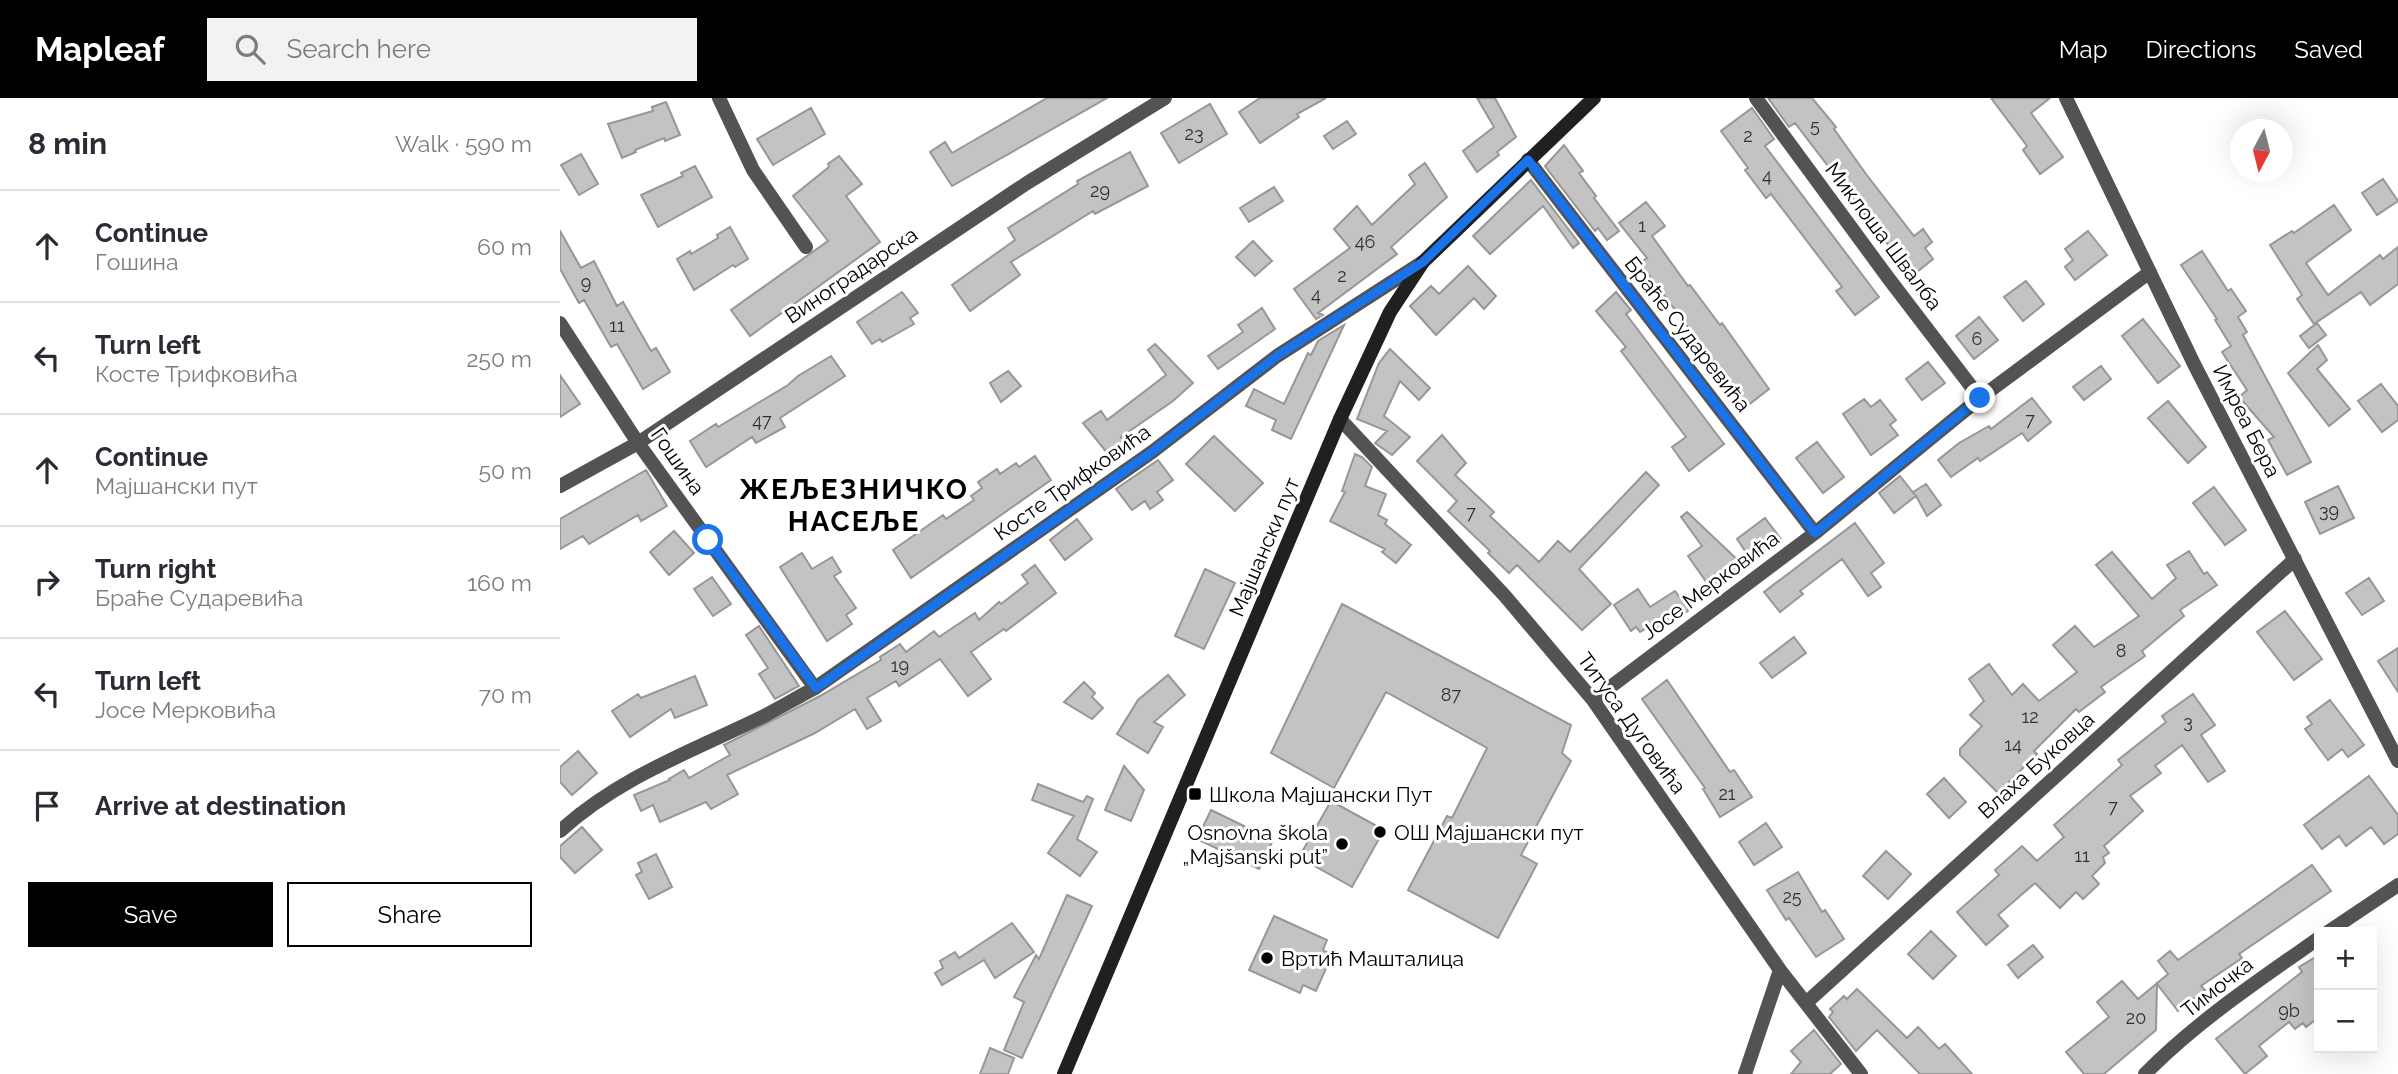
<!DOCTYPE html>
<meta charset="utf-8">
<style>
body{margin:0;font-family:Raleway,sans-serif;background:#f2f2f3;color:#2b2b33}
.controls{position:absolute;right:21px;bottom:21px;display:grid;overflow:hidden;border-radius:0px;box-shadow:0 7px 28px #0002}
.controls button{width:63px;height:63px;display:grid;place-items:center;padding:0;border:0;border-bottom:2px solid #e1e1e2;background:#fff;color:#2b2b33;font:35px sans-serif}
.compass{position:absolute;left:1670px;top:21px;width:63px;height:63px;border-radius:50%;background:#fff;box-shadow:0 7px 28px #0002;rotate:187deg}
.stop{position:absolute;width:21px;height:21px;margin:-16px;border:5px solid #1a73e8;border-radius:50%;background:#fff}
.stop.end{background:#1a73e8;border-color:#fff;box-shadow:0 2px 7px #0008}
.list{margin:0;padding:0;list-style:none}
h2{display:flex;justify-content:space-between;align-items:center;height:91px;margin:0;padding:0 28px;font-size:30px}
h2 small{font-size:23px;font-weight:400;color:#7c7c81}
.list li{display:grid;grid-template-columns:46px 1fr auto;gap:21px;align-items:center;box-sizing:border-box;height:112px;padding:0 28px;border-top:2px solid #e1e1e2}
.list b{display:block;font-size:26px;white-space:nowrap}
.list p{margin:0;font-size:23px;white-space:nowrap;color:#7c7c81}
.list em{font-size:23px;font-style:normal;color:#7c7c81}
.actions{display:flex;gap:14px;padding:21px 28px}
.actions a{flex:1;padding:16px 0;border:2px solid #000;border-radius:0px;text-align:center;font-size:24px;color:#000}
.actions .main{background:#000;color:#fff}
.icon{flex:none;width:38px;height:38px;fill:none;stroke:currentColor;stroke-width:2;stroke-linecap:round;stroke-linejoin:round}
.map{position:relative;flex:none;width:1838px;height:976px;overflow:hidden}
header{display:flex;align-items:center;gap:42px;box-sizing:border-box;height:98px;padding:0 35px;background:#000;color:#fff}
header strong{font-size:33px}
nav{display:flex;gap:38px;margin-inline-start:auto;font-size:24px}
.search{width:490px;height:63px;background:#f2f2f3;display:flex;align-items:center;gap:18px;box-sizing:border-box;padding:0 24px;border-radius:0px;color:#7c7c81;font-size:26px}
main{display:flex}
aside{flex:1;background:#fff}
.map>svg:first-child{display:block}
.building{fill:#c3c3c3;stroke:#979797;stroke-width:2}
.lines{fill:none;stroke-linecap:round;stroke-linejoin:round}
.street{stroke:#535353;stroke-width:14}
.secondary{stroke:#202020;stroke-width:14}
.route{stroke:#1a73e8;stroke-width:9}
.poi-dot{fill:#000;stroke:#fff;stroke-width:2.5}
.labels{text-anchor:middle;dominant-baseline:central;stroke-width:6;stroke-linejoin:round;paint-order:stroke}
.number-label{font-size:18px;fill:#313131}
.street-label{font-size:21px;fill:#000;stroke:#fff}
.poi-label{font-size:21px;fill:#000;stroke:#fff;text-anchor:start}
.district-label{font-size:28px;font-weight:bold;letter-spacing:2px;fill:#000;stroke:#fff}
</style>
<header>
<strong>Mapleaf</strong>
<div class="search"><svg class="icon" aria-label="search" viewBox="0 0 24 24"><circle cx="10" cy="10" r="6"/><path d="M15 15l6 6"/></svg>Search here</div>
<nav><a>Map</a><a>Directions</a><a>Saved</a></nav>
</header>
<main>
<aside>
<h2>8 min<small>Walk · 590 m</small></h2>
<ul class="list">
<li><svg class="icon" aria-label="ahead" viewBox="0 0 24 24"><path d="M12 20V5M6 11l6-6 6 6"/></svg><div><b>Continue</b><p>Гошина</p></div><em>60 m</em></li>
<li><svg class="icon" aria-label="left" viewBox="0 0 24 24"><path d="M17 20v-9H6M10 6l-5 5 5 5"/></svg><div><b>Turn left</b><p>Косте Трифковића</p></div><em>250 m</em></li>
<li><svg class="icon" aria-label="ahead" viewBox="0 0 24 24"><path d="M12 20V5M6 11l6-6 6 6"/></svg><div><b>Continue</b><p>Мајшански пут</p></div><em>50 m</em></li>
<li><svg class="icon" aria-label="right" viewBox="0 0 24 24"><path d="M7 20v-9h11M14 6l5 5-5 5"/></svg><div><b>Turn right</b><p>Браће Сударевића</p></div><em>160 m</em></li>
<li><svg class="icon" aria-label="left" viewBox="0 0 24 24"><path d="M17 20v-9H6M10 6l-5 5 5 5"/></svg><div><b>Turn left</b><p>Јосе Мерковића</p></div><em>70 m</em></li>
<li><svg class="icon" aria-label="arrive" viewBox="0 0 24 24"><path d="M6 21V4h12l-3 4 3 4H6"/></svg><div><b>Arrive at destination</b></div></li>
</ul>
<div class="actions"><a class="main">Save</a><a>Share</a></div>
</aside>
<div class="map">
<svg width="1838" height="976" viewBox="0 0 1838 976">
<rect width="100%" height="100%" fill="#fff"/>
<!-- building -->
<path class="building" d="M487 0H547L392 88 370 54 385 44 392 55Z
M700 0H766L737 16 739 19 700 45 679 14Z
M917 0H935L956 39 937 54 939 57 917 74 903 53 934 29Z
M1208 0H1252L1276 29 1274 31 1306 76 1354 138 1363 131 1372 144 1365 150 1373 161 1352 178 1235 25 1229 29Z
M1431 0H1490L1471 15 1503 59 1480 76 1463 52 1467 48Z
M106 4 120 37 105 43 104 40 75 52 76 54 62 60 48 26 93 13 92 9Z
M650 6 667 36 619 65 601 35Z
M251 10 265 36 213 67 197 41Z
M1192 10 1214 41 1205 48 1319 199 1295 217 1276 193 1282 189 1211 96 1206 100 1185 72 1188 70 1161 33Z
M787 23 796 36 773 51 764 38Z
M1004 47 1023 73 1019 75 1036 98 1034 100 1059 133 1047 142 1038 130 1035 133 985 68Z
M570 54 588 88 535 116 533 113 451 164 460 177 410 213 392 187 455 142 448 130 518 86 517 83Z
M21 56 38 86 19 97 1 67Z
M279 58 302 86 286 98 320 144 190 238 171 212 268 143 233 98 269 69 268 66Z
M865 65 887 99 831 149 837 156 758 215 763 217 756 221 734 191 790 150 774 131 797 108 812 127 855 86 849 77Z
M135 68 152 99 98 129 81 97 123 78 121 75Z
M1823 81 1838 103 1817 117 1802 95Z
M971 82 1019 145 1013 150 983 108 930 156 913 138Z
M714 89 723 103 689 124 680 110Z
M1086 104 1105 128 1092 138 1128 188 1130 187 1160 227 1162 225 1209 291 1187 308 1080 165 1087 160 1059 125Z
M1774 107 1791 132 1746 165 1768 197 1820 157 1823 161 1838 149V186L1810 207 1801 194 1754 226 1737 201 1742 197 1710 147 1732 133 1734 135Z
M170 129 188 161 175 169 173 167 134 192 117 161 130 153 131 156 158 140 157 137Z
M0 133 21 170 34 163 57 208 63 204 91 253 96 250 110 274 83 291 57 246 51 249 24 202 19 205 0 171Z
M1528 133 1547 157 1515 182 1505 169 1513 162 1505 151Z
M693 143 712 163 695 178 676 159Z
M1642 153 1668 193 1671 191 1686 213 1678 219 1687 234 1683 237 1751 364 1727 377 1708 342 1714 339 1679 299 1687 292 1662 254 1671 248 1655 222 1657 221 1621 167Z
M908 168 936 198 924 211 914 200 876 237 850 208 871 188 879 196Z
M1466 183 1484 206 1463 223 1444 199Z
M342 194 358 215 350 220 354 226 322 244 320 241 312 246 297 224Z
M1056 194 1071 212 1066 216 1164 346 1129 373 1112 349 1126 339 1061 253 1066 249 1036 213Z
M702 210 715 231 658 271 648 258 683 234 678 227Z
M1419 219 1438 242 1414 261 1396 238Z
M1583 221 1620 268 1598 285 1562 238Z
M1757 225 1766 237 1749 250 1740 238Z
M784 227 731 341 712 332 716 322 686 308 694 291 724 306 748 255 751 257 758 243Z
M595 246 633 285 613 303 561 339 564 343 548 356 523 325 541 313 547 322 606 277 588 252Z
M1758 247 1767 262 1757 271 1790 311 1769 328 1728 275Z
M830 251 870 290 859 302 840 283 824 318 850 339 832 357 815 345 827 333 797 321 819 265Z
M271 258 285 278 220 320 225 329 196 345 192 339 146 369 130 343 156 326 158 329 228 287 238 278Z
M1368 264 1385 285 1362 302 1346 281Z
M1541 268 1551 281 1524 302 1513 289Z
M448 273 461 288 441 304 430 285Z
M0 277 20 306 0 319Z
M1821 286 1838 308V322L1822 334 1798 303Z
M1472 300 1491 324 1468 343 1462 335 1420 363 1418 360 1391 379 1378 362 1399 345 1429 328 1431 331Z
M1304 301 1311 309 1320 302 1336 322 1330 327 1338 337 1311 357 1283 316Z
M1608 303 1646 349 1628 365 1588 320Z
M882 337 906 365 895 377 934 414 930 418 979 464 998 443 1010 454 1086 374 1099 387 1019 471 1051 506 1022 532 957 467 949 475 928 455 930 453 888 413 897 403 857 363Z
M654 338 703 385 675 413 626 366Z
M1257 344 1284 379 1263 395 1236 360Z
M795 356 802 359 812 369 805 388 826 396 818 417 827 422 825 426 851 447 836 465 822 454 825 451 770 423 785 394 782 393Z
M475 358 491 382 351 480 333 452 383 417 386 421 414 402 411 398 422 390 418 384 437 371 440 376 456 365 459 369Z
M598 362 613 382 597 394 603 402 590 411 585 403 572 412 556 391Z
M86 372 107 408 81 423 78 417 29 446 23 438 0 451V421Z
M1340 378 1355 397 1353 394 1366 386 1381 407 1367 418 1356 398 1334 415 1319 395Z
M1778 388 1794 420 1760 436 1745 404Z
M1654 389 1686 432 1665 447 1633 405Z
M1127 414 1184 468 1152 492 1128 458 1142 448 1121 419Z
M1205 420 1221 441 1192 463 1177 441Z
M517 421 532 441 505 462 490 442Z
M1295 425 1324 465 1311 475 1321 489 1308 498 1282 461 1240 493 1243 496 1220 514 1204 494Z
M114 433 134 455 109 477 90 454Z
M1629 453 1644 476 1647 474 1657 487 1620 512 1624 518 1582 553 1585 558 1541 589 1545 594 1519 614 1516 611 1474 653 1477 656 1438 695 1400 657V651L1422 628 1410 617 1424 603 1409 581 1429 566 1452 597 1463 586 1479 603 1517 574 1493 547 1515 528 1534 549 1579 518 1536 467 1552 454 1592 501 1616 480 1607 467Z
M242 455 252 471 272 459 281 474 274 478 296 510 286 517 292 526 267 543 220 469Z
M475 467 496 495 446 533 444 531 411 554 431 581 408 598 380 561 339 588 336 583 307 600 321 623 307 631 295 611 255 635 167 677 178 696 151 711 146 704 100 724 93 707 81 713 74 697 110 682 109 681 124 672 129 680 170 657 164 647 260 598 321 562 320 559 340 546 346 554 374 533 379 539 415 515 419 522 439 504 441 506 468 485 462 477Z
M645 471 675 485 644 551 615 538Z
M152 479 171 506 153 518 134 491Z
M1809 480 1824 503 1802 517 1786 495Z
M1078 491 1090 509 1115 493 1129 512 1093 538 1087 530 1080 534 1076 529 1071 533 1054 507Z
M782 506 1011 627 1002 655 1011 663 961 757 977 766 938 840 848 792 887 718 892 720 927 650 826 594 774 690 711 655Z
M1725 513 1762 561 1734 582 1697 534Z
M199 528 239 588 215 601 199 576 208 570 186 537Z
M1234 539 1246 555 1212 580 1200 565Z
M1838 550V594L1818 563Z
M608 577 625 597 594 624 603 629 588 655 557 636 578 602Z
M135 578 147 607 115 620 111 611 70 639 52 613 78 596 81 600Z
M1107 582 1170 674 1174 672 1192 699 1160 719 1143 691 1145 690 1082 601Z
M524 584 535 595 532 599 543 610 532 621 504 604Z
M1633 596 1655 627 1641 637 1665 673 1648 684 1622 647 1595 668 1601 675 1570 698 1583 713 1544 748 1549 755 1543 759 1545 765 1532 778 1539 786 1523 801 1516 794 1500 810 1475 785 1438 817 1448 828 1426 847 1397 814 1439 777 1435 772 1462 748 1477 763 1504 739 1494 727 1562 667 1558 662 1606 624 1602 618Z
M1770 602 1804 647 1788 659 1782 651 1768 662 1745 631 1752 626 1747 619Z
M18 653 37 675 12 697 0 684V669Z
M564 668 584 692 571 723 545 712Z
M1809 678 1838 717V736L1824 746 1811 729 1786 748 1779 738 1762 751 1744 727Z
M1384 680 1406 704 1389 720 1367 696Z
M478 686 523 704 527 698 533 701 517 741 537 754 520 778 488 755 514 718 472 702Z
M771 703 824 732 792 789 739 759Z
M651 712 713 742 699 771 637 741Z
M1206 725 1222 749 1194 767 1179 744Z
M22 729 42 752 15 775 0 759V748Z
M1326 753 1351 776 1328 801 1303 778Z
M96 756 112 789 89 801 76 777 82 774 78 765Z
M1752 767 1771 793 1679 856 1682 860 1641 888 1645 892 1618 913 1597 886 1596 932 1544 976H1524L1506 954 1549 919 1537 904 1562 883 1578 901 1608 876 1598 863 1610 853 1618 862Z
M1238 774 1262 814 1265 812 1284 841 1256 859 1229 820 1226 822 1207 792Z
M507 797 532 808 462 960 444 952 464 904 454 899 476 857 479 861Z
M714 818 767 842 763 852 772 857 756 893 743 887 740 895 689 872Z
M452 825 474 854 435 880 424 862 382 887 375 875 383 870 380 863 395 854 399 860Z
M1371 833 1396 858 1373 881 1348 856Z
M1473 847 1483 859 1458 880 1448 867Z
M1759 857V919L1746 929 1743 925 1735 931 1729 924 1699 948 1707 958 1685 976 1656 941 1742 874 1739 869Z
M1297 891 1347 940 1358 929 1379 951 1385 946 1412 976H1360L1317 932 1296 953 1269 919 1273 914 1270 911 1284 898 1287 901Z
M1254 932 1281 966 1270 976H1231L1241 964 1231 953Z
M430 950 454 960 448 976H420Z"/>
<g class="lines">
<!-- street -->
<path class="street" d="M159 0 193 72 246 149
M1196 0 1329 181 1420 300
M1506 0 1634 266 1838 663
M968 62 1255 435
M0 225 78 345 255 590
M780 321 945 498 1033 602 1220 872 1301 976
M0 388 78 345 467 85 605 0
M1033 602 1255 435 1420 300 1590 174
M0 733C61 678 131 654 204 618 221 609 238 599 255 590L592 354 717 258 863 164
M1768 834 1838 787
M1246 905 1735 461
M1185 976 1220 872
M1585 976C1636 924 1699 882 1759 840"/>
<!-- secondary -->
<path class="secondary" d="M504 976 780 321 830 214 863 164 1034 0"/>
</g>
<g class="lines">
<!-- route -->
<path class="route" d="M148 442 256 590 592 354 717 258 863 164 968 62 1255 435 1420 300"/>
</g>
<!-- markers -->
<g class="poi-dot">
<rect x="628" y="689" width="14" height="14" rx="3.5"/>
<circle cx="820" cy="734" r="7"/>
<circle cx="782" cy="746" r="7"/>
<circle cx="707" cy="860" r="7"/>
</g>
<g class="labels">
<!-- number labels -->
<g class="number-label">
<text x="1255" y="27">5</text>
<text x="634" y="35">23</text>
<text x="1188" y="37">2</text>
<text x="1207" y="77">4</text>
<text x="540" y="92">29</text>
<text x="1082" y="127">1</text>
<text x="805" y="143">46</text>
<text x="782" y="177">2</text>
<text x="26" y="184">9</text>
<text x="756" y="196">4</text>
<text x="57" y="227">11</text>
<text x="1417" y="240">6</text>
<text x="1470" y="321">7</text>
<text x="202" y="322">47</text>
<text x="1769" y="412">39</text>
<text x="911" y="414">7</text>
<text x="1561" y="552">8</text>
<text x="340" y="567">19</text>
<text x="891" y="596">87</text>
<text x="1470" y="618">12</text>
<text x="1628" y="623">3</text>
<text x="1453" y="646">14</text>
<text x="1167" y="695">21</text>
<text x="1553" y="708">7</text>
<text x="1522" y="757">11</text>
<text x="1232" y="798">25</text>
<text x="1729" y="912">9b</text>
<text x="1576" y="919">20</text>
</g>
<!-- street labels -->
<g class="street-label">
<text transform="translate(1324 138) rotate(53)">Миклоша Швалба</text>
<text transform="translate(291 177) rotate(-34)">Виноградарска</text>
<text transform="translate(1128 236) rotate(52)">Браће Сударевића</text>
<text transform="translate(1687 323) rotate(63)">Имреа Бера</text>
<text transform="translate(118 363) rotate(55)">Гошина</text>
<text transform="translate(512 384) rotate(-35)">Косте Трифковића</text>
<text transform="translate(704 449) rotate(-67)">Мајшански пут</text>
<text transform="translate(1150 487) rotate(-37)">Јосе Мерковића</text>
<text transform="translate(1072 625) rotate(54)">Титуса Дуговића</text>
<text transform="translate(1476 667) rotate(-42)">Влаха Буковца</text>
<text transform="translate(1657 889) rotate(-38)">Тимочка</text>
</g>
<!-- poi labels -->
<g class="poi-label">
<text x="649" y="696">Школа Мајшански Пут</text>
<text x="768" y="734" text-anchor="end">Osnovna škola<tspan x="768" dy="24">„Majšanski put”</tspan></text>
<text x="834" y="734">ОШ Мајшански пут</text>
<text x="721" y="860">Вртић Машталица</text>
</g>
<!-- district labels -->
<g class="district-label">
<text x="294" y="391">ЖЕЉЕЗНИЧКО<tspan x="294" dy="32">НАСЕЉЕ</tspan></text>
</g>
</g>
</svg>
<div class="controls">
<button>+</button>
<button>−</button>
</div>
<svg class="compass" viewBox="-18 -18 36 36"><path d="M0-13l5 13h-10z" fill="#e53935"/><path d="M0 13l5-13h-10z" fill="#7c7c81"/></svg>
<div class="stop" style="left:148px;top:442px"></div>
<div class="stop end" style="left:1420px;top:300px"></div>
</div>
</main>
